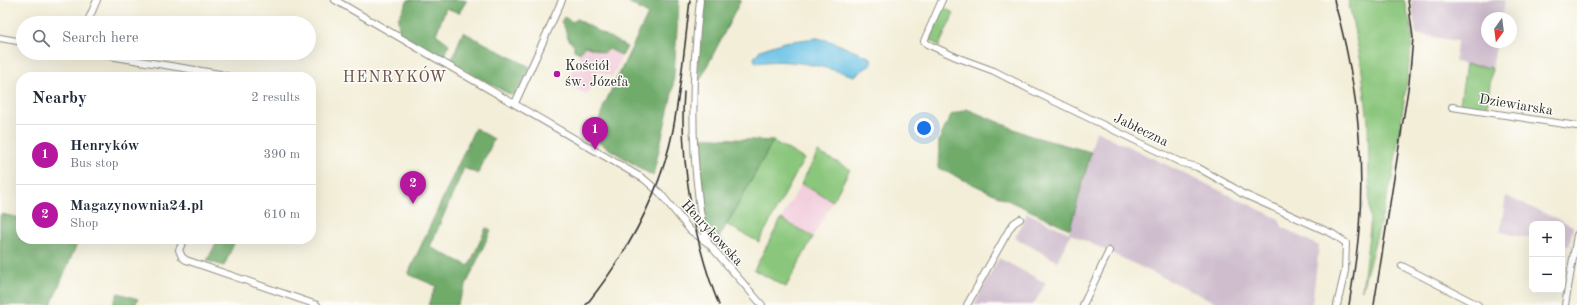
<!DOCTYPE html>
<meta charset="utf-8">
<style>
body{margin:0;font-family:"Old Standard TT",serif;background:#f2f2f3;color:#1f2937}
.controls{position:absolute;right:12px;bottom:12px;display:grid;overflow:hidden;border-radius:8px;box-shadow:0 4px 16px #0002}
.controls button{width:36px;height:36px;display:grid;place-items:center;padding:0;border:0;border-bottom:1px solid #e0e1e3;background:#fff;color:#1f2937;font:20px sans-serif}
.compass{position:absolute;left:1481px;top:12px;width:36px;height:36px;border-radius:50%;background:#fff;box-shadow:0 4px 16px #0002;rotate:194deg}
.you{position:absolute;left:924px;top:128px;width:14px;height:14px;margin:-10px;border:3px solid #fff;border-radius:50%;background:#1a73e8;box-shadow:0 0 0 6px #1a73e833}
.badge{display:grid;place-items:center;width:26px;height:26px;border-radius:50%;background:#b5179e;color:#fff;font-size:13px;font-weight:700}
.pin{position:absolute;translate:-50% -33px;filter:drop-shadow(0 1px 2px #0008)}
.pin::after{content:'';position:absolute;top:21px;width:14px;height:12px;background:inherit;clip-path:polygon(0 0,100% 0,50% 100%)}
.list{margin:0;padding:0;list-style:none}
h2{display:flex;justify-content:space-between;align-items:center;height:52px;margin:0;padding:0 16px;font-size:17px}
h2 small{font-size:13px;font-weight:400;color:#747a83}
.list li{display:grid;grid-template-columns:26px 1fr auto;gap:12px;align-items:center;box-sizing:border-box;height:60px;padding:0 16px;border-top:1px solid #e0e1e3}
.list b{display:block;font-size:15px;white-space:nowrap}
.list p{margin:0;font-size:13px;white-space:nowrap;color:#747a83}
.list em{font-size:13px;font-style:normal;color:#747a83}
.icon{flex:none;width:22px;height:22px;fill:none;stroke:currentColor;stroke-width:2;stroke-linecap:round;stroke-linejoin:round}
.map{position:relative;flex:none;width:1577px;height:305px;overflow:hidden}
.search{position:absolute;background:#fff;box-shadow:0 4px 16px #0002;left:16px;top:16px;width:300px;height:44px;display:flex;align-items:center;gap:10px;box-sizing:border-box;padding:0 14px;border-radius:22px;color:#747a83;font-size:15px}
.panel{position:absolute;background:#fff;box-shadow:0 4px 16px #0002;left:16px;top:72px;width:300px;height:172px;border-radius:16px}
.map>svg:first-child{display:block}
.built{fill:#f3cfde}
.industrial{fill:#cfbdce}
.green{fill:#8ac67b;stroke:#5a7853}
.forest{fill:#6fab6b;stroke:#4d6b4b}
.water{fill:#67c1e5;stroke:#497688}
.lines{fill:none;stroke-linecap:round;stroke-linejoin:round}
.minor-casing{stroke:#8f8c82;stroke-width:8}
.minor{stroke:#fff;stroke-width:6}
.rail{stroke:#2b2b2b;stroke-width:1.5}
.poi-dot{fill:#b5179e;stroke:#fdfcf7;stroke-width:1.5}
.labels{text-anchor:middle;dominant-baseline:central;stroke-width:3;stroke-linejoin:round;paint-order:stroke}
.poi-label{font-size:14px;fill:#2b2b2b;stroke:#fdfcf7;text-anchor:start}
.street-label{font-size:14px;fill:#2b2b2b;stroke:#fdfcf7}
.quarter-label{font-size:16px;letter-spacing:1px;fill:#6e5350;stroke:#fdfcf7}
</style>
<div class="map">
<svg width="1577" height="305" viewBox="0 0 1577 305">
<rect width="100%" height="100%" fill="#fdfcf7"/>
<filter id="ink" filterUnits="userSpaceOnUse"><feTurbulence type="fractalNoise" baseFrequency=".025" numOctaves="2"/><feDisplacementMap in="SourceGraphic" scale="8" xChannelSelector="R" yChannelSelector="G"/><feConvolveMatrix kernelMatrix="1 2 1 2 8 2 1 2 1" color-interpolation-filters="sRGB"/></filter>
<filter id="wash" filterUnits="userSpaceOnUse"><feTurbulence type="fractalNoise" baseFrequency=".012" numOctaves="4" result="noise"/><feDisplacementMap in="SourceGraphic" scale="16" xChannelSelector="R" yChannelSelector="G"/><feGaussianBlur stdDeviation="0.9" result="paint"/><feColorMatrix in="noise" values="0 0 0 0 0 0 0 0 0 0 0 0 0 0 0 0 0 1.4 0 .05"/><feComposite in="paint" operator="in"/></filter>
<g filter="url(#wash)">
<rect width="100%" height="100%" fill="#f3eed8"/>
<!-- built -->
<path class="built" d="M585 46 604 53 609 49 622 56 612 77 598 71 587 95 572 88 568 78 580 53Z
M801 184 833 201 813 237 781 219Z"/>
<!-- industrial -->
<path class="industrial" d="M1411 0H1505L1502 18H1487V42H1497L1492 68 1455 62 1457 41 1416 34Z
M1096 131 1279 219 1282 227 1319 246 1312 305H1221L1071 234 1057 261 1015 238 1027 213 1069 233Z
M1506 196 1573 226 1569 246 1562 245V224H1532V239L1500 232Z
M999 258 1046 283 1033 305H974Z"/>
<!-- green -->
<path class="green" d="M1348 0H1404L1413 35 1400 129 1392 179 1362 290 1370 228 1368 122 1361 62Z
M942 7 954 13 939 46 928 39Z
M1466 64 1492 68 1487 108 1460 104Z
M773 141 804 159 759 242 727 225Z
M818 152 850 169 833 201 801 184Z
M781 219 813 237 786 287 754 270Z"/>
<!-- forest -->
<path class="forest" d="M408 0H467L459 13 446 8 436 34 449 44 444 60 424 50 399 32 398 19Z
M625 0H679L673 89 653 176 593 139 604 105 648 14Z
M702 0H741L697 86 698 52Z
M564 17 573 22 577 19 627 47 622 56 609 49 604 53 585 46 580 53 574 50V45C564 38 568 29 561 22Z
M463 32 530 67 517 93 511 95 450 63Z
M967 109 1031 136 1091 152 1070 229 938 168 939 140 951 115Z
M475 128 494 139 478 174 464 168 430 247 469 266 486 228 491 230 457 305H428L436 286 408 274Z
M696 137 773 141 719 238 725 242 721 251 711 240 705 223Z
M1 214 21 218V239H79L51 305H0V217Z
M218 239H236L224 266 207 261Z
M118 293 138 299 135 305H113Z"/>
<!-- water -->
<path class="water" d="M817 38 830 41 871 58 872 64 854 76C822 66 790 58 756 63L754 58 760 50 784 42Z"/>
</g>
<g filter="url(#ink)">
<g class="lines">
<defs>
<path id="minor" d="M335 0 644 179 660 193 690 230 709 244 762 305
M700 0C693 63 690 128 698 192 700 210 701 226 708 242
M942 0 924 41 927 44 956 57 994 71 1031 90 1182 163 1197 167 1234 188 1241 193 1333 234 1346 243 1345 271 1337 305
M87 23 97 0
M0 38 23 42
M91 53 220 74 231 77
M515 103 562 0
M1452 107 1577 126
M184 239 179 250 182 257 186 260 317 305
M1402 266 1478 305
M967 305 1010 228 1014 223 1020 219
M1083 305 1109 251
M1565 305 1577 235"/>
</defs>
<!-- minor casing -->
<use href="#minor" class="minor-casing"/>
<!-- minor -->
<use href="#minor" class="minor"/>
<!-- rail -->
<path class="rail" d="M1334 0C1355 73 1365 153 1359 229 1357 255 1353 280 1349 305
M684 92C679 159 694 243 719 305
M586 305C627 254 660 194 673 130 681 87 685 43 690 0
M1374 305 1409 83 1413 38 1408 0"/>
</g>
</g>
<!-- markers -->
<circle class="poi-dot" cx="557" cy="74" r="4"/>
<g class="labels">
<!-- poi labels -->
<g class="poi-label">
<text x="565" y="66">Kościół<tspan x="565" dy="16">św. Józefa</tspan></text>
</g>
<!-- street labels -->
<g class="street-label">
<text transform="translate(1516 105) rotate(9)">Dziewiarska</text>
<text transform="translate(1141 130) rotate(26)">Jabłeczna</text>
<text transform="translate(712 233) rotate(47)">Henrykowska</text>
</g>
<!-- quarter labels -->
<g class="quarter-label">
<text x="395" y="78">HENRYKÓW</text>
</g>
</g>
</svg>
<div class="controls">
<button>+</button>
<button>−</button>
</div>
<svg class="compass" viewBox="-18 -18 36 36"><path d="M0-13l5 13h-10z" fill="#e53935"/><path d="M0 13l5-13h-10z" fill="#747a83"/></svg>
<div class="you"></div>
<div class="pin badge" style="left:595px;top:150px">1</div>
<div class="pin badge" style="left:413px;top:204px">2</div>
<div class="search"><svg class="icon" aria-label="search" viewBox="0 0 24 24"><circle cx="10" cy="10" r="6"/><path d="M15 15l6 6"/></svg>Search here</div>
<section class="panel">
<h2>Nearby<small>2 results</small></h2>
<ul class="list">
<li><span class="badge">1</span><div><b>Henryków</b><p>Bus stop</p></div><em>390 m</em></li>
<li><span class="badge">2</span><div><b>Magazynownia24.pl</b><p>Shop</p></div><em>610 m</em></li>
</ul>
</section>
</div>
